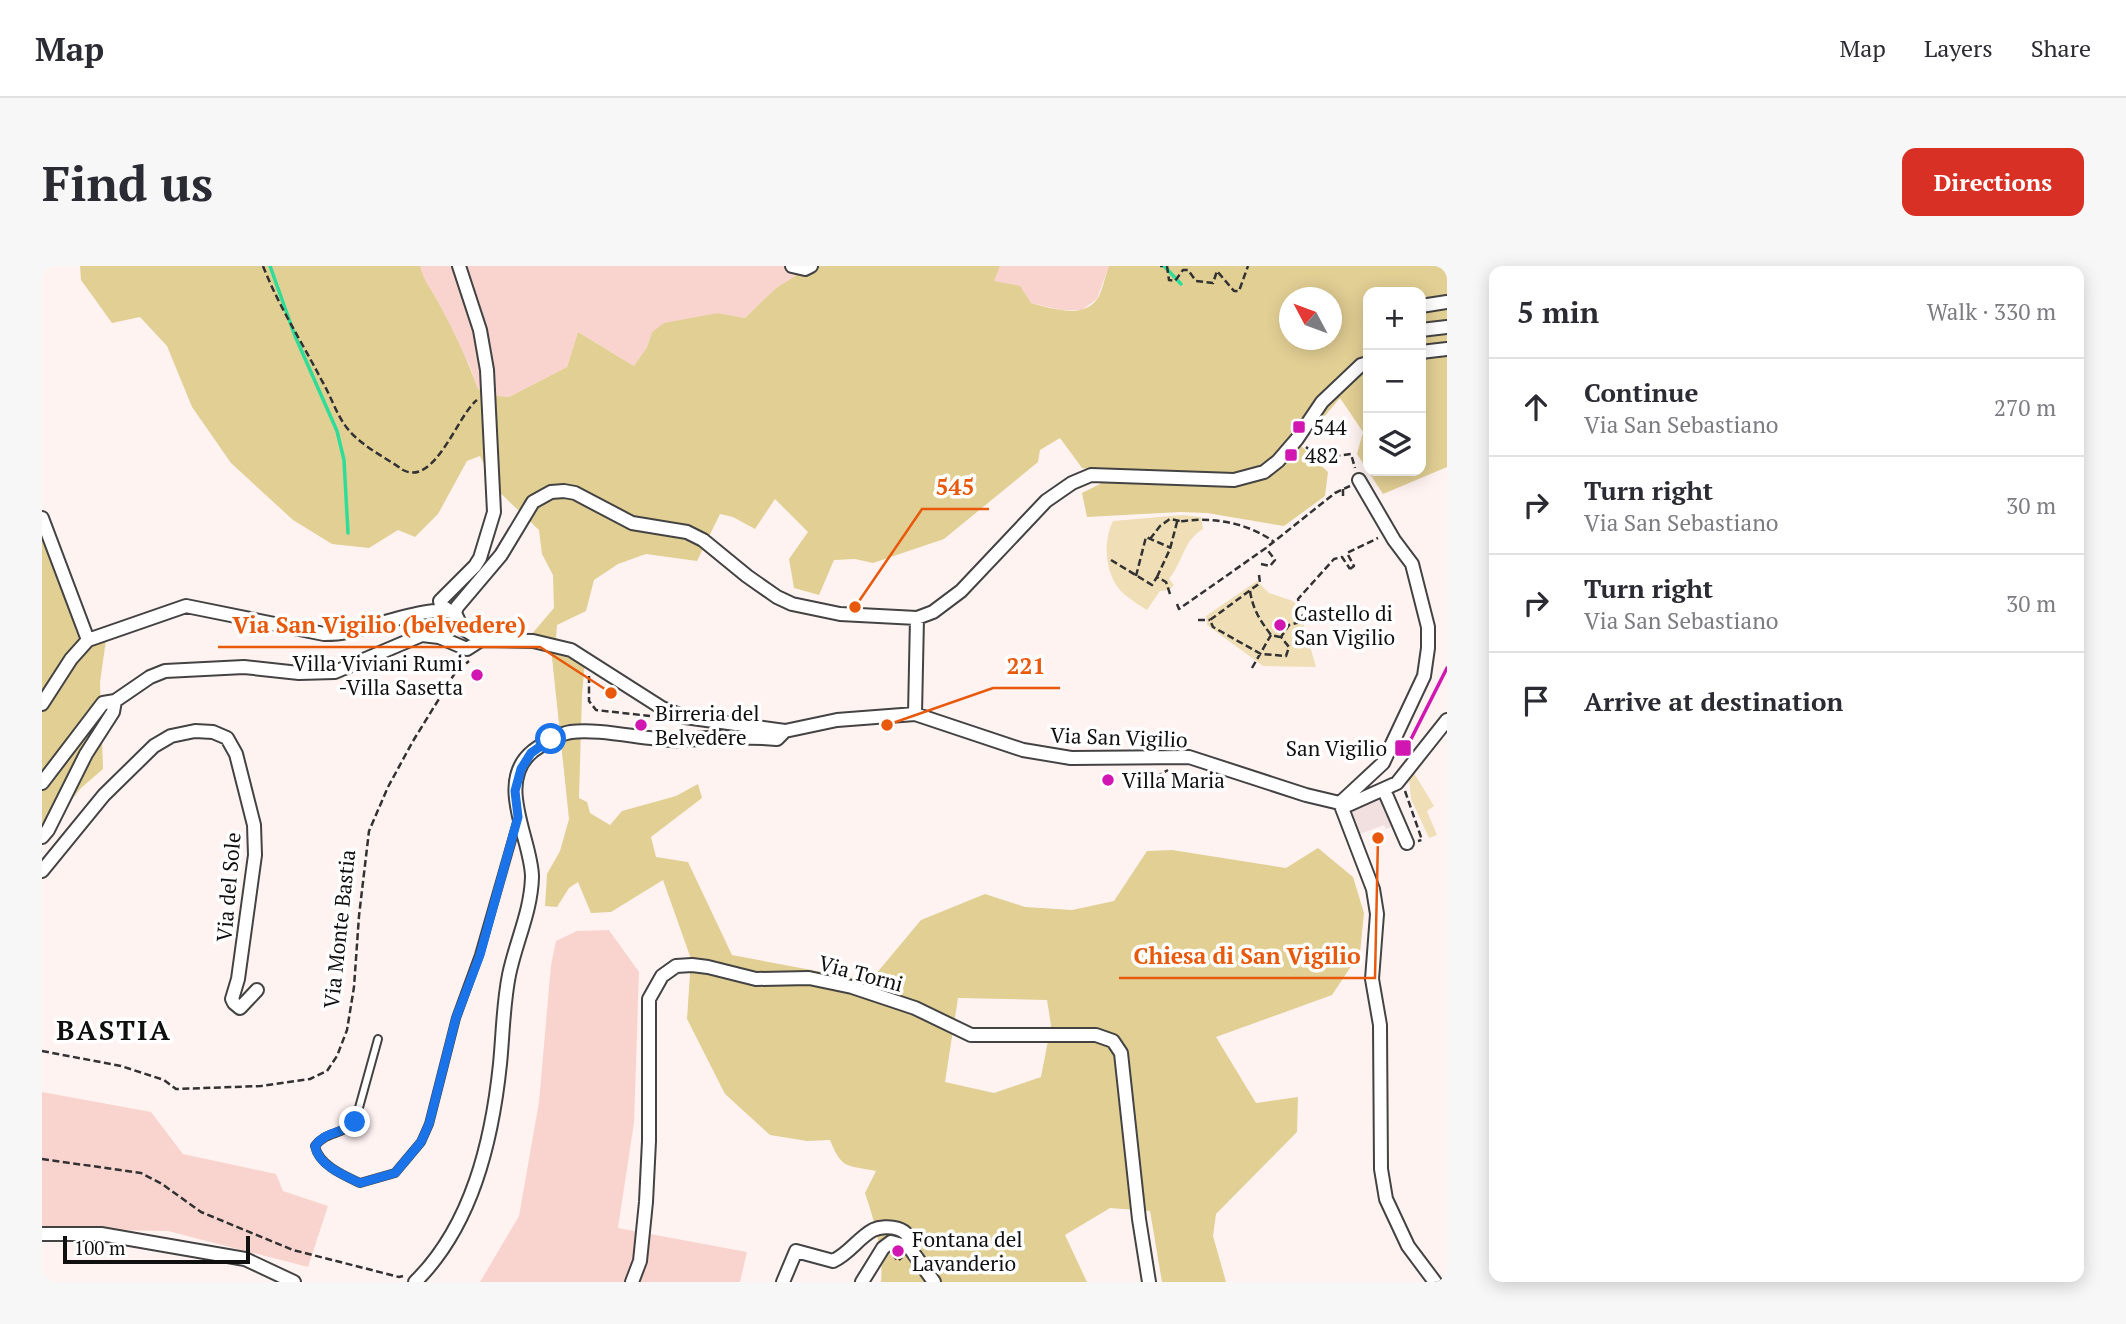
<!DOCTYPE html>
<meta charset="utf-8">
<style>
body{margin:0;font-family:"PT Serif",serif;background:#f7f7f7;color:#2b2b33}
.controls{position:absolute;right:21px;top:21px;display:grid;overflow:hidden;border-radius:14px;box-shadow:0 4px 18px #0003}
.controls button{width:63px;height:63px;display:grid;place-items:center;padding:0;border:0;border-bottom:2px solid #e1e1e2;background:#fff;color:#2b2b33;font:35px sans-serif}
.compass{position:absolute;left:1237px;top:21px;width:63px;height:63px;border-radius:50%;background:#fff;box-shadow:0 4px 18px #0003;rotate:311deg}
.scale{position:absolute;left:21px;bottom:18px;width:187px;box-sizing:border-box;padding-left:7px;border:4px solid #101010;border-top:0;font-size:19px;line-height:24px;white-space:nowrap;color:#101010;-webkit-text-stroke:5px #fff;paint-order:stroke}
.stop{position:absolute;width:21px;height:21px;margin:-16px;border:5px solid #1a73e8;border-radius:50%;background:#fff}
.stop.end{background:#1a73e8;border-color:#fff;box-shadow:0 2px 7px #0008}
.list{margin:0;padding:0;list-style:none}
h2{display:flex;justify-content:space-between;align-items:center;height:91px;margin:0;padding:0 28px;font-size:30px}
h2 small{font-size:23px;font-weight:400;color:#7c7c81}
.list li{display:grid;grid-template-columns:46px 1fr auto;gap:21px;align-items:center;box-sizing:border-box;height:98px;padding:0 28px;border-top:2px solid #e1e1e2}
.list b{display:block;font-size:26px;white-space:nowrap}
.list p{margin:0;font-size:23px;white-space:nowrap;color:#7c7c81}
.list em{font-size:23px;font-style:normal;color:#7c7c81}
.icon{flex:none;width:38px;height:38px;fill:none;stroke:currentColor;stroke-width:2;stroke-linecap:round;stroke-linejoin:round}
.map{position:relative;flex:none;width:1405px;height:1016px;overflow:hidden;border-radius:14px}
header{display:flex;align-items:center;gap:42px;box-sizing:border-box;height:98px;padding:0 35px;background:#fff;border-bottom:2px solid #e1e1e2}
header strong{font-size:33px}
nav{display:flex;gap:38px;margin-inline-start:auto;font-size:24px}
.intro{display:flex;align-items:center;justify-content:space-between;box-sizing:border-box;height:168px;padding:0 42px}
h1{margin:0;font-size:49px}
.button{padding:18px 32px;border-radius:14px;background:#d93025;color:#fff;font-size:24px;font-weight:700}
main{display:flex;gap:42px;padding:0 42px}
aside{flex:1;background:#fff;border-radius:14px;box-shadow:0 4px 18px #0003}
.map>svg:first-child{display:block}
.farmland{fill:#f9d4ce}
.green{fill:#efdeb6}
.forest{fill:#e2cf94;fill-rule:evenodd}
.plaza{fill:#f2dfe0}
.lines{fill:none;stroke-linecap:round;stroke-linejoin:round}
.stream{stroke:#2fdd99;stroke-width:3.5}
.service-casing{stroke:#434343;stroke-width:10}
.minor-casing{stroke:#434343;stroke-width:16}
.path{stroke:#323232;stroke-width:2.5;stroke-dasharray:7 3.5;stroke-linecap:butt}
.service{stroke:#fff;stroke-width:6}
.minor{stroke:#fff;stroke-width:12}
.rail{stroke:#d116b2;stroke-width:3.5}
.route{stroke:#1a73e8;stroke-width:9}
.poi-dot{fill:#d116b2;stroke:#fff;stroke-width:2.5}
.labels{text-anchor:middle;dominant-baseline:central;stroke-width:7;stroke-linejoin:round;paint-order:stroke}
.poi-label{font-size:21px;fill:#101010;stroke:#fff;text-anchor:start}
.street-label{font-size:21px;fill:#101010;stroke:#fff}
.district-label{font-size:28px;font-weight:bold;letter-spacing:2px;fill:#101010;stroke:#fff}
.leader{fill:none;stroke:#e8590c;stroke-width:2.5}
.callout-dot{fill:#e8590c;stroke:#fff;stroke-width:2.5}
.callout-label{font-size:23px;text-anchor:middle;font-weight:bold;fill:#e8590c;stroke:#fff;stroke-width:7;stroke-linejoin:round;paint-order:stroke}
</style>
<header>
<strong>Map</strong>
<nav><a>Map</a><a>Layers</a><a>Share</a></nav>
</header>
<div class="intro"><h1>Find us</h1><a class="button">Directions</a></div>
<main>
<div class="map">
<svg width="1405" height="1016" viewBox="0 0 1405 1016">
<rect width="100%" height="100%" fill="#fff3f2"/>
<!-- farmland -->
<path class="farmland" d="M378 0H769L734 22 703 52 676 47 610 66 605 81 592 100 536 66 525 101 467 131 455 130 436 123 428 101 393 30 382 17Z
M958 0H1067L1055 33 1040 44H1019L989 37 951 15Z
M567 664 597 706 592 857 576 962 705 986 698 1016H438L477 950 497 836 509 699 514 675 535 665Z
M0 826 109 846 141 888 234 908 241 925 286 940 266 1001 126 965 0 963Z"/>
<!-- green -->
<path class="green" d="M1140 249 1159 251 1161 263C1141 275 1142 294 1127 313L1132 319 1127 324 1118 325 1105 344C1097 339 1089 334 1082 328 1063 311 1060 277 1071 255Z
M1215 315 1227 327 1251 335 1257 342 1274 401 1221 400 1165 359 1164 350Z
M1372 507 1392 540 1385 545 1395 569 1387 572 1369 533 1367 512Z"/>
<!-- forest -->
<path class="forest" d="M38 0H378C383 18 387 19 395 34 410 62 425 92 436 123L455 130 467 131 525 101 536 66 592 100 605 81 610 66 622 57 676 47 703 52 734 22 769 0H958L952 15 978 20 989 37C1009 42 1042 54 1056 32 1061 23 1063 10 1067 0H1405V201L1341 228 1315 188 1321 166 1298 132 1258 179 1286 206 1283 230 1242 260 1165 247 1138 246 1045 251 1040 227 1078 208 1040 202 1018 172 998 184 996 196 902 273 831 297 813 293 792 294 777 329 752 322 747 293 766 266 733 233 713 263 691 251 678 248 655 295 604 288 576 298 552 314 544 345 515 359 514 372 544 385 540 428 537 532 545 536 548 547 568 559 580 545 634 530 656 518 660 532 609 571 614 591 646 596 690 689 828 715 879 654 943 628 983 641 1030 644 1072 635 1105 585 1130 584 1244 602 1276 582 1311 611 1322 647 1318 687 1290 729 1174 771 1214 837 1256 831 1255 866 1174 948 1171 970 1184 1016H1120L1108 945 1068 942 1023 969 1045 1016H839C842 987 832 954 823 927L834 905C805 899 800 904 788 874L765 875 728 869 683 828 645 753 649 693 621 614 569 646 549 647 536 616 527 622 515 641 503 640 505 608 518 585 527 553 509 382 482 377 512 342 511 309 500 288 497 264 453 222 438 190 425 195 396 248 373 271 356 264 327 282 290 278 251 254 189 197 150 141 125 80 98 51 70 57 39 14ZM1326 26H1379V205H1326ZM1248 32H1290V74H1248ZM916 732 1005 734 1009 759 999 811 952 827 903 816Z
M0 257 37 352 33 363 39 375 65 367 58 416 61 503 39 522 0 570Z"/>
<!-- plaza -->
<path class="plaza" d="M1339 533 1349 561 1344 563 1342 559 1318 568 1325 588 1322 589 1305 542Z"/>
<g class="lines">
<!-- stream -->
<path class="stream" d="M228 0 253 70 295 165 302 194 306 267
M1122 0 1139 18"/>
<defs>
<path id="service" d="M336 773 313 856C298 870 284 865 273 880 277 899 301 909 318 917L353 907 379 876 387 858 414 752 437 689 476 553"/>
<path id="minor" d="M750 0 763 3 769 0
M1379 40 1405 36
M1379 64 1405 61
M1379 86 1405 83
M0 252 46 374
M406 344 399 339 398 335 433 300 438 292 452 246 445 104 438 64 417 0
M413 347 415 341 459 289 491 236 509 226 522 225 533 227 590 257 645 266 661 274 705 310 735 331 750 338 798 348 875 352 891 346 919 325 1004 235 1030 217 1049 209 1192 214 1222 206 1236 195 1255 173 1280 136 1319 99 1326 97
M413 347 420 362 439 374 491 375 529 384 620 442 643 451 743 465 795 454 873 448 981 484 1029 492 1147 491 1264 529 1306 539 1355 517 1405 454
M0 438 29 393 46 374 144 340 282 368C289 368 297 368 304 366 330 362 391 337 413 347
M873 448 875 352
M0 517 61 437 73 435 108 411 123 405 202 401 257 407 293 406 380 369 397 371 425 383 439 374
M1342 524 1365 577
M1298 537 1331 623 1335 648 1330 713 1338 759 1339 903 1344 933 1366 980 1393 1016
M1298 537 1341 497 1382 410 1386 382V361L1370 298 1352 274 1317 214
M0 571 6 564 44 488 71 446 73 435
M0 605 62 529 112 480 129 470 153 465 171 466 185 472 194 488 212 559 213 589 196 713 190 733 192 737 198 742 215 724
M0 968H59L203 993 252 1016
M373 1016C430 960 450 875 458 798 461 768 461 739 467 709 474 675 489 646 490 611 490 574 452 516 491 485 502 477 516 468 529 466 555 462 601 473 629 474 641 475 654 473 666 472 690 471 712 471 735 473L743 465
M590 1016 598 995 604 936 607 875V733L620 710 634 700 650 699 666 701 714 713 767 712 810 721 873 742 929 769H1054L1071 775 1079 787 1097 953 1107 1016
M741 1016 754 985 791 995C808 987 816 972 831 964 844 958 872 961 867 981
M820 1016 841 982 849 976 867 981 892 1016"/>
</defs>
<!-- service casing -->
<use href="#service" class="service-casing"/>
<!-- minor casing -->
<use href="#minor" class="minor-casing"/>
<!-- path -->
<path class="path" d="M221 0C237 41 260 76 280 115 289 130 294 148 305 162 319 180 343 191 361 204 393 221 416 148 435 134
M1118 0H1121
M1125 0 1127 14 1133 15 1141 4H1146L1154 15 1171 17 1175 5 1192 25H1197L1206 0
M1264 181 1277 192 1309 188 1313 202
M1301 223V231
M1108 273 1118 260 1128 253 1138 255
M1069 294 1110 319 1115 311 1124 316 1128 328
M1219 298 1228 300 1233 294 1224 282
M1308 303 1312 300 1305 287 1336 272
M1217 309 1218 317 1168 354 1171 361 1219 388 1244 390 1247 381 1239 371 1247 359 1262 355 1256 333 1292 293 1300 291 1308 303
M1094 310 1104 271 1129 282
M1115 311 1128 283 1135 256C1168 250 1205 256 1232 276
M1208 325C1211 344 1218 354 1229 369L1238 371
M1135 338 1137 343 1224 282 1293 227 1308 220
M1156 354H1168
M1210 402 1229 369
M547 410V435L554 444 608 450
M1084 521 1105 516 1126 504
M1363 525 1380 574 1376 575
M0 785 79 800 122 814 134 823 219 820 268 813 285 805 295 790 305 764 312 721 317 650 327 565 346 521 371 475 413 407 427 395
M0 893 99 907 120 918 159 946 251 984 357 1011 361 1010
M850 988 856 995 860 991"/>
<!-- service -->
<use href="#service" class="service"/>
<!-- minor -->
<use href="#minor" class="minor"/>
<!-- rail -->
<path class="rail" d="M1365 481 1405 402"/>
</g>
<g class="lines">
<!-- route -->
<path class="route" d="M313 856C299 869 283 865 273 880 276 899 301 909 318 917L353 907 379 876 387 858 414 752 438 689 476 551 473 525 479 503 489 487 509 473"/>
</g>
<!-- markers -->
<g class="poi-dot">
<rect x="1250" y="154" width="14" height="14" rx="3.5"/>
<rect x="1242" y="182" width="14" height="14" rx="3.5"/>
<circle cx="1238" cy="359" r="7"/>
<circle cx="435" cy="409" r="7"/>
<circle cx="599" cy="459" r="7"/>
<rect x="1352" y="473" width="18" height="18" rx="3.5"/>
<circle cx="1066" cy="514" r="7"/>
<circle cx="856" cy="985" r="7"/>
</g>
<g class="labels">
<!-- poi labels -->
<g class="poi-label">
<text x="1271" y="161">544</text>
<text x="1263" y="189">482</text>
<text x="1252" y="347">Castello di<tspan x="1252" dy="24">San Vigilio</tspan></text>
<text x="421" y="397" text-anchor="end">Villa Viviani Rumi<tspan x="421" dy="24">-Villa Sasetta</tspan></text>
<text x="613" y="447">Birreria del<tspan x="613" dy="24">Belvedere</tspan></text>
<text x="1345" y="482" text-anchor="end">San Vigilio</text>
<text x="1080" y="514">Villa Maria</text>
<text x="870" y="973">Fontana del<tspan x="870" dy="24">Lavanderio</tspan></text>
</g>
<!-- street labels -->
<g class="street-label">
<text transform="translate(1077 471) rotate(2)">Via San Vigilio</text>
<text transform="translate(186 621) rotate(-85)">Via del Sole</text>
<text transform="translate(297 663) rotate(-84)">Via Monte Bastia</text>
<text transform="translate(819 707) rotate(15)">Via Torni</text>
</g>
<!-- district labels -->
<g class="district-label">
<text x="72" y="763">BASTIA</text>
</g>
</g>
<!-- callouts -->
<path class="leader" d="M813 341L880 243H947M569 427L498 381H176M845 459L951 422H1018M1336 572L1333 712H1077"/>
<g class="callout-dot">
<circle cx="813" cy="341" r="7"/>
<circle cx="569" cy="427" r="7"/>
<circle cx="845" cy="459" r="7"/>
<circle cx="1336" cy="572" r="7"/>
</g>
<g class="callout-label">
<text x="913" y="229">545</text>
<text x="337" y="367">Via San Vigilio (belvedere)</text>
<text x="984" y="408">221</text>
<text x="1205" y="698">Chiesa di San Vigilio</text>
</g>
</svg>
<div class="controls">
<button>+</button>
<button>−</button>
<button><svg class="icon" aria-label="layers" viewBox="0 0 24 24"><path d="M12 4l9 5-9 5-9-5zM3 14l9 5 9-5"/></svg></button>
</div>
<svg class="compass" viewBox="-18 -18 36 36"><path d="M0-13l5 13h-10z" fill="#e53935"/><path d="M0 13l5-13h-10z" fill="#7c7c81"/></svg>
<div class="scale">100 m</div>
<div class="stop" style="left:509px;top:473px"></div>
<div class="stop end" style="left:313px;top:856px"></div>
</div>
<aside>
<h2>5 min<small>Walk · 330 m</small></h2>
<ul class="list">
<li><svg class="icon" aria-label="ahead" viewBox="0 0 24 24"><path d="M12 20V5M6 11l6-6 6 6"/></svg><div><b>Continue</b><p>Via San Sebastiano</p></div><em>270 m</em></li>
<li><svg class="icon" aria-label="right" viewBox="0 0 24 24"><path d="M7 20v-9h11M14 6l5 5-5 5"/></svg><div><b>Turn right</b><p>Via San Sebastiano</p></div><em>30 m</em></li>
<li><svg class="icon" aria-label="right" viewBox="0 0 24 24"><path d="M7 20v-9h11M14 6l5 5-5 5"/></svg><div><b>Turn right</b><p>Via San Sebastiano</p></div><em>30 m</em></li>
<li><svg class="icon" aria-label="arrive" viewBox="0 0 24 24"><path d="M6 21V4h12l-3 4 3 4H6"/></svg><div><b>Arrive at destination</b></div></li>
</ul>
</aside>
</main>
